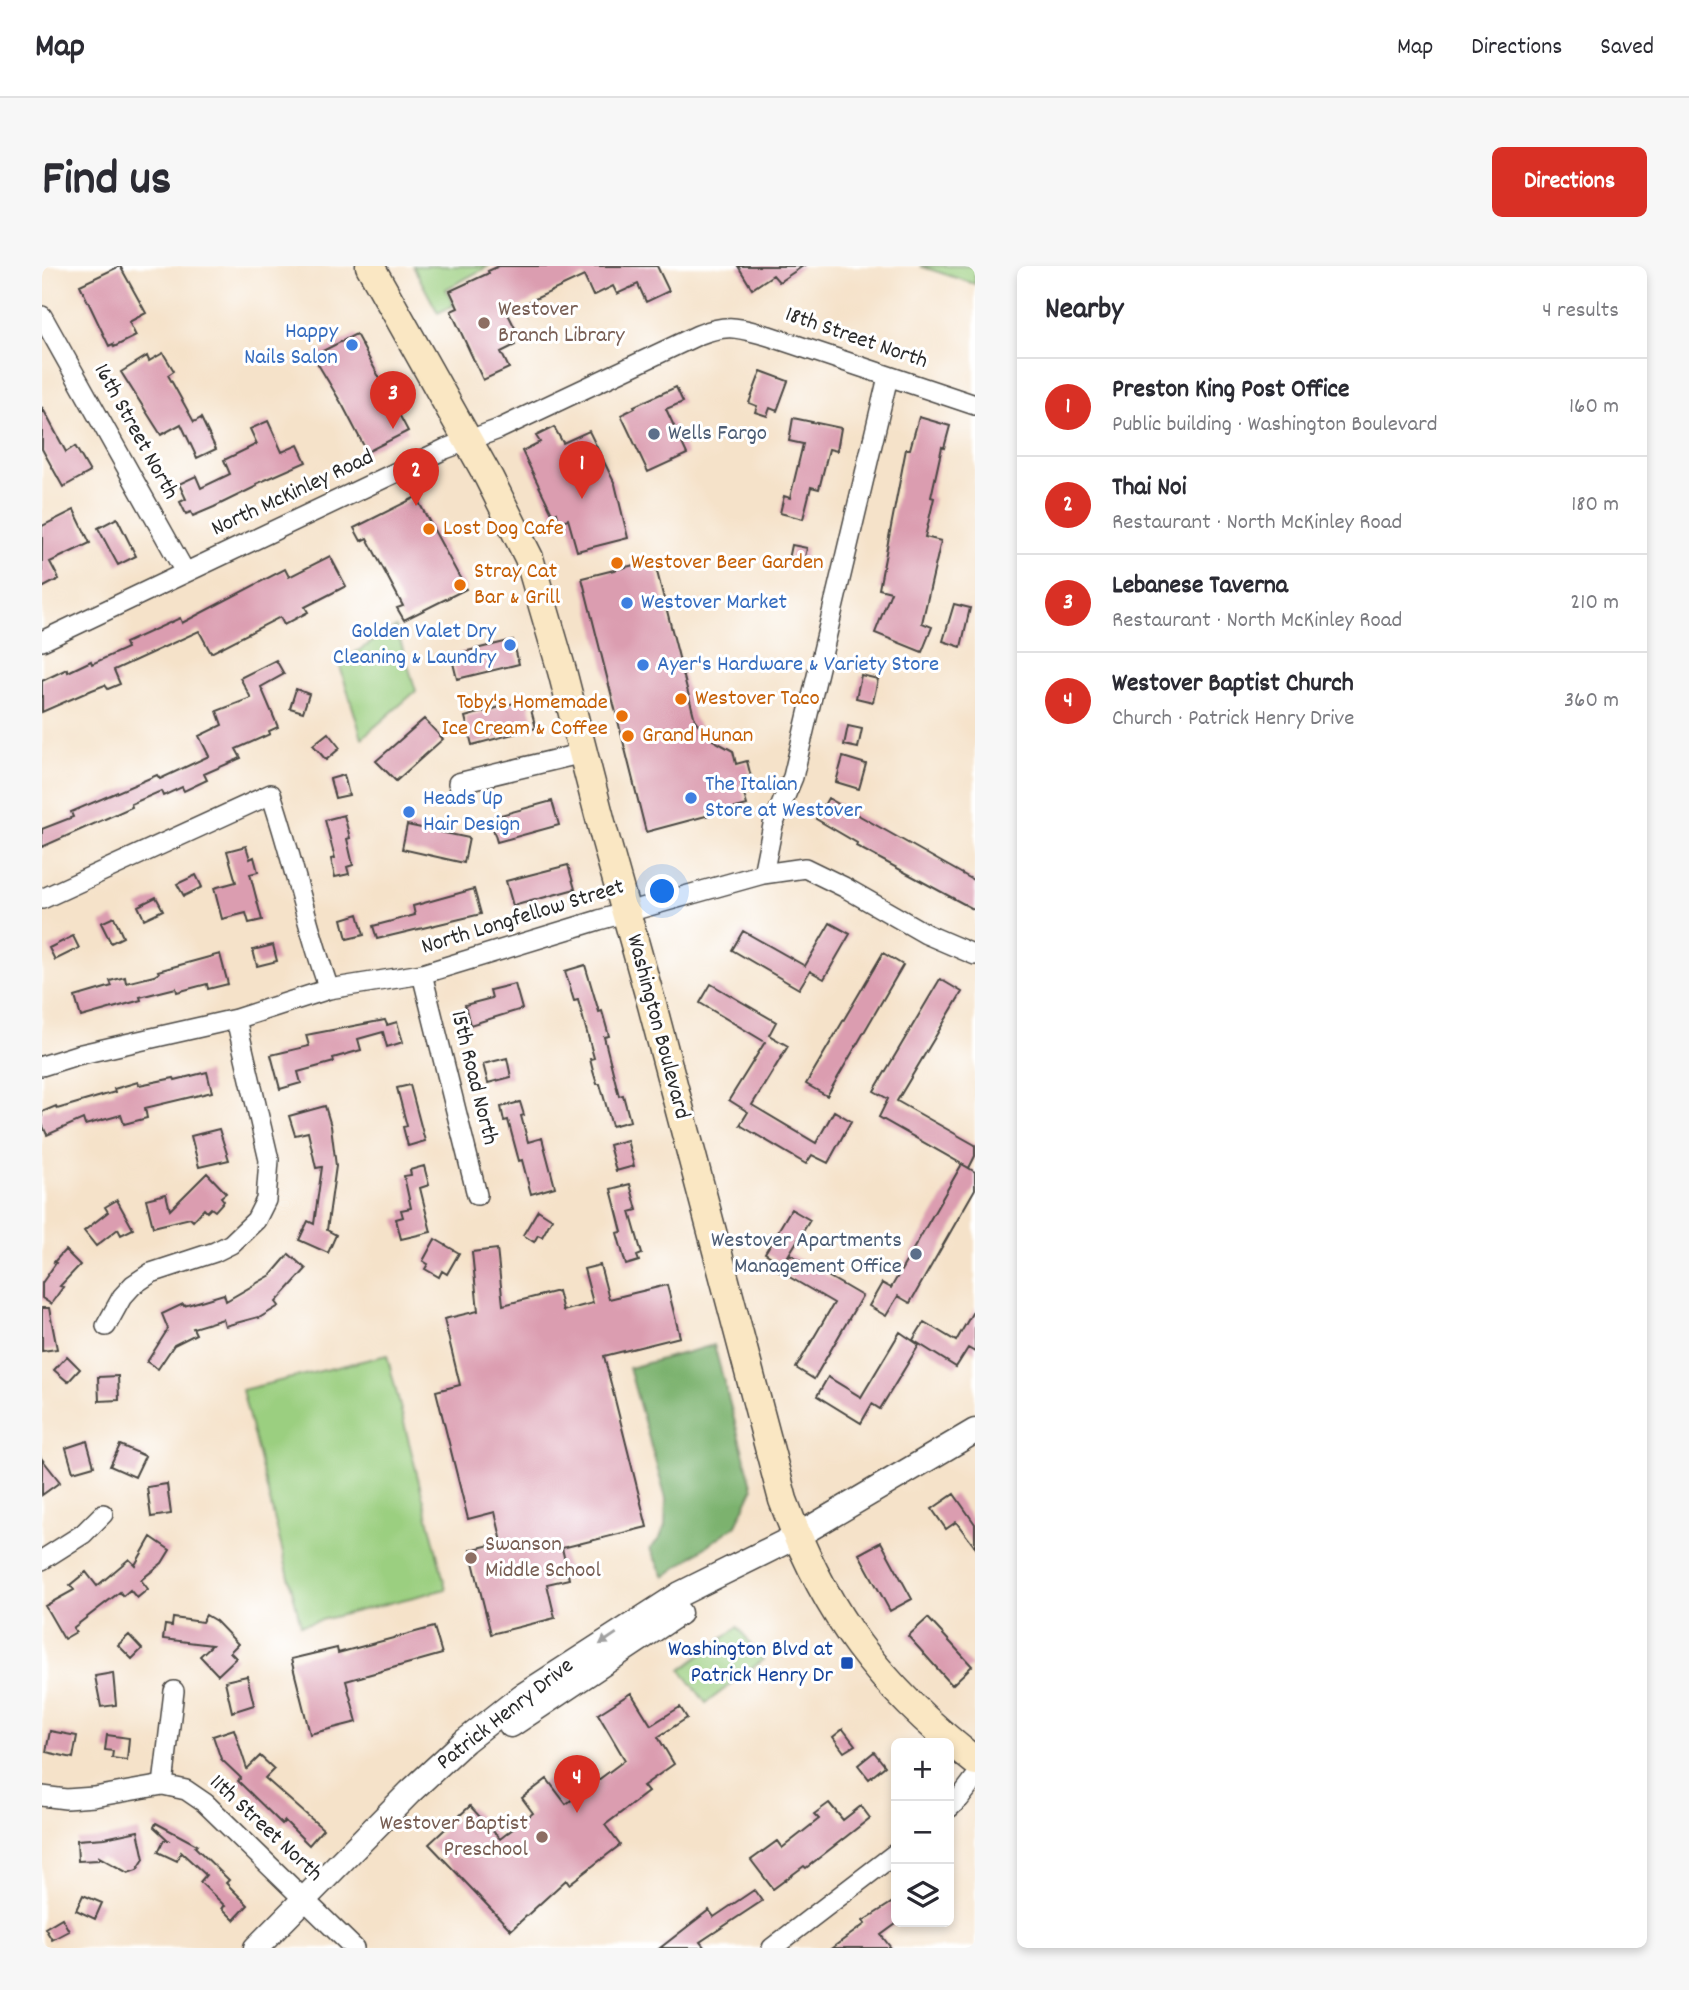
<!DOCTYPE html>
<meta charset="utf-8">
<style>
body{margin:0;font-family:Dekko,sans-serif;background:#f7f7f7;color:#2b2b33}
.controls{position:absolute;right:21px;bottom:21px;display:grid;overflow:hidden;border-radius:10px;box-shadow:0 4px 10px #0003}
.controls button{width:63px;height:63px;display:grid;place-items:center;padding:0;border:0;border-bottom:2px solid #e1e1e2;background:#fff;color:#2b2b33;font:35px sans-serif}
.you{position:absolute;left:621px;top:626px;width:24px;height:24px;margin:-18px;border:5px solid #fff;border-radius:50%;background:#1a73e8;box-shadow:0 0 0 10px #1a73e833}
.badge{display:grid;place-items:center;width:46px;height:46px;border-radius:50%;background:#d93025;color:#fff;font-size:23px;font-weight:700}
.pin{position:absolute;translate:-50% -58px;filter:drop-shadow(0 2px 4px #0008)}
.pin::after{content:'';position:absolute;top:37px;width:24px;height:21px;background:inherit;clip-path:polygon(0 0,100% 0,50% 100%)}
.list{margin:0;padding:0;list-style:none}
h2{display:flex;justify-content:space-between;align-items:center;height:91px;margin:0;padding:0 28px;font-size:30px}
h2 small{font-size:23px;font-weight:400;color:#7c7c81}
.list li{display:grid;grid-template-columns:46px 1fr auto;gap:21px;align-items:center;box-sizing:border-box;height:98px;padding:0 28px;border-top:2px solid #e1e1e2}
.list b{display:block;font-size:26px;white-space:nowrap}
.list p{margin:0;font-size:23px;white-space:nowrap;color:#7c7c81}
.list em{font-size:23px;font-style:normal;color:#7c7c81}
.icon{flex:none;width:38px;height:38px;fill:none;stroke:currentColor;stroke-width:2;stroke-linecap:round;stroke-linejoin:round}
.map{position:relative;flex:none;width:933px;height:1682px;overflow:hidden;border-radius:10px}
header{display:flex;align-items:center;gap:42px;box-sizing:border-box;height:98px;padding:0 35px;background:#fff;border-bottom:2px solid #e1e1e2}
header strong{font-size:33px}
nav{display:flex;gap:38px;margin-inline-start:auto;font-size:24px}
.intro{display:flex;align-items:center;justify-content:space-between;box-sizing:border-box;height:168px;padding:0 42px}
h1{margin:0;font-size:49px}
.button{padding:18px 32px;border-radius:10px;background:#d93025;color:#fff;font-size:24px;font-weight:700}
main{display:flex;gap:42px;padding:0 42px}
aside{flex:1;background:#fff;border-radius:10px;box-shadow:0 4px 10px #0003}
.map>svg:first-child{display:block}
.green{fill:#9bcf80;stroke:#637d56;stroke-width:2}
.forest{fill:#7cb26e;stroke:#546e4c;stroke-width:2}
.building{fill:#db9db0}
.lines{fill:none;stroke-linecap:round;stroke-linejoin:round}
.minor-casing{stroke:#494643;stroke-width:22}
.tertiary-casing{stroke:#494643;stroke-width:27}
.secondary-casing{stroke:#494643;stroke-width:31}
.minor{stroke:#fff;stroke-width:19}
.tertiary{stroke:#fff;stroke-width:24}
.secondary{stroke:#fae7c3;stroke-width:28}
.oneway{fill:#a0a0a0}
.education-dot{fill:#8d6e63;stroke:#fff;stroke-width:2.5}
.shop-dot{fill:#3f7fe0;stroke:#fff;stroke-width:2.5}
.service-dot{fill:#5c6f8a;stroke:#fff;stroke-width:2.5}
.food-dot{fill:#e8710a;stroke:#fff;stroke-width:2.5}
.transit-dot{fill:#1a4fb4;stroke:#fff;stroke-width:2.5}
.labels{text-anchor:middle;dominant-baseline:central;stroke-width:6;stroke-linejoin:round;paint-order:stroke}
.education-label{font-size:23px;fill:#785e54;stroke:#fff;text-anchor:start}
.shop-label{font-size:23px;fill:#366cbe;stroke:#fff;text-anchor:start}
.street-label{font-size:23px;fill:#2b2b2b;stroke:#fff}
.service-label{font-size:23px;fill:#4e5e75;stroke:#fff;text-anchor:start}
.food-label{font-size:23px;fill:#c56008;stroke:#fff;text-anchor:start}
.transit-label{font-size:23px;fill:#164399;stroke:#fff;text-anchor:end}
</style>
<header>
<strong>Map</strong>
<nav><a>Map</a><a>Directions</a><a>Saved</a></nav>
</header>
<div class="intro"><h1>Find us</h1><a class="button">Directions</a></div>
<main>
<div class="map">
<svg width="933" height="1682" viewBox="0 0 933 1682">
<rect width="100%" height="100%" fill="#fff"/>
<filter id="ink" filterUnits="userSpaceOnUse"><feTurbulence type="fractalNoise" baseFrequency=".0143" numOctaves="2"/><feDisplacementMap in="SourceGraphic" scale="14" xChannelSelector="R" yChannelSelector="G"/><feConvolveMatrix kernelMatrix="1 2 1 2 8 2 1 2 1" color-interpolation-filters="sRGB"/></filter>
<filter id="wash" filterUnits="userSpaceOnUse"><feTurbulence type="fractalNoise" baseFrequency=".00686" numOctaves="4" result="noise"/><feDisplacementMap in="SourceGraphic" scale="28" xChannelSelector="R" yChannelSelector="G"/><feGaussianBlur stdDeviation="1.57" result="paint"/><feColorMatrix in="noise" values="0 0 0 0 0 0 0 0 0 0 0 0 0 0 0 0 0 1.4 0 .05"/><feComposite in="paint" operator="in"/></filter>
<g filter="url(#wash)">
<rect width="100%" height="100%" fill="#f5e2c9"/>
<!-- green -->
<path class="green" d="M371 0H447L404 23 412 39 396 47Z
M878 0H933V18Z
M354 361 374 425 320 472 297 397Z
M345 1089 404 1323 259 1359 200 1124Z
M696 1361 721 1394 664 1437 639 1404Z"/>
<!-- forest -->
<path class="forest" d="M672 1079 711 1223 694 1259 622 1311 608 1283 618 1272 623 1260 624 1233 587 1102Z"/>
<g id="blocks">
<!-- building -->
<path class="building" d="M78 0 104 47 87 56 94 70 72 81 71 78 67 80 38 19Z
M457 0H615L627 25 604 36 596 18 575 28 571 20 551 30 542 10 465 46 476 68 469 71 473 79 459 86 467 102 441 114 409 45 416 42 408 25 447 7 446 5Z
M696 0H761L737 16 731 9 710 23Z
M314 68 366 165 325 186 301 140 271 90Z
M121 87 132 105 126 109 152 156 159 152 174 183 155 192 139 158 119 169 79 106 105 90 107 95Z
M719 105 746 115 735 145 728 142 725 150 713 146 715 140 707 137Z
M634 121 641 136 624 143 645 188 606 206 579 149 593 142 592 140Z
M0 141 24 186 33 180 48 206 21 221 0 183Z
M877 151 908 160 902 182 900 181 889 231 892 232 883 271 899 275 880 357 890 361 880 386 833 367 849 326 837 323 864 183H868Z
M751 152 799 162 795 185 787 183 777 223 769 221 761 253 738 247 742 230 748 232 761 178 747 175Z
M226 155 240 186 256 179 264 196 214 218 215 220 172 241 151 250 149 246 144 248 138 236 144 233 137 218 154 210 159 222 188 208 182 194 215 178 208 163Z
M512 161 521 177 547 165 573 218 586 272 535 285 526 253 517 256 515 247 511 249 480 185 498 176 494 170Z
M374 231 424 323 362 354 355 342 361 340 325 272 319 275 312 262Z
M32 244 48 277 8 296 17 313 0 322V260Z
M75 252 94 290 76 299 56 262Z
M750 279 765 282 761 301 746 298Z
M288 290 304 320 263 341 266 346 242 359 238 351 169 387 157 365 72 404 78 418 66 423 63 419 50 424 0 446V415L25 403 26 406 49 395 50 398 85 382 83 377 138 352 140 357 243 303 247 311Z
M612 294 653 454 667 472 691 485 694 498 705 495 710 515 699 518 705 539 604 566 540 312Z
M912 338 928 342 919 381 901 375Z
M471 374 477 398 415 413 409 389Z
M234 394 242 408 219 421 236 461 227 465 228 468 194 483 199 492 162 508 165 514 142 525 140 521 121 530 119 525 89 538 90 541 0 581V563L31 551 29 546 115 509 118 513 167 490 157 470 180 459 175 445 209 432 198 412Z
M819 409 836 413 831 436 814 432Z
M254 423 267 428 261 446 248 442Z
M486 433 494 462 430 479 423 451Z
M382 453 401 473 354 515 334 495Z
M806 460 820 463 816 482 802 479Z
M286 467 298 482 284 494 271 479Z
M801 491 824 498 817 523 794 516Z
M302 509 307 529 293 532 288 513Z
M786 532 933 615V644L814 580 815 577 774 553Z
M510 535 517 559 455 576 448 552Z
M302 549 308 572 305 573 311 599 305 601 307 608 293 611 289 593 293 592 283 554Z
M365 559 427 572 422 597 360 583Z
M204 580 208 593 212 591 216 606 208 608 220 654 207 657 204 647 180 653 172 622 194 616 185 585Z
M526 599 533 623 471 640 464 615Z
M154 609 160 621 142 630 135 618Z
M432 623 439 648 335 673 331 660 373 649 371 640Z
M114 631 121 644 102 653 96 640Z
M316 648 322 669 305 673 300 653Z
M72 651 81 671 69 677 59 657Z
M788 657 808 668 782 713 768 705 757 723 690 684 701 665 763 700Z
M31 670 37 682 13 694 7 682Z
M231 679 235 695 215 700 211 684Z
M841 687 861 699 785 830 764 818Z
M178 688 186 718 166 723 165 718 135 726 134 722 98 731 99 734 39 751 33 731 70 720 68 715 83 711 84 717 112 710 117 707 116 705Z
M543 699 557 746 560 745 567 770 562 771 577 830 581 829 588 855 570 860 558 818H555L551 805 548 793 552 792 536 734 532 735 523 705Z
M898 713 920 726 855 835 933 879V890L927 902 837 851 846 833 832 825Z
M473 718 480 743 428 759 423 739 450 732 448 724Z
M669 718 734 756 727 769 746 780 710 839 774 877 792 845 809 855 786 897 770 889 764 898 698 859 706 846 687 834 723 776 658 737Z
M343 754 345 759 355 756 361 776 345 781 341 766 316 773 319 784 291 792 292 796 256 806 259 817 238 823 229 789 267 780 264 769Z
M465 792 469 811 446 817 441 798Z
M165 806 170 826 103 842 105 852 82 858 79 849 43 859 41 853 5 869 0 858V846L14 840 15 843 73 826 72 823 96 816 97 819 132 812 133 814Z
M368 819 383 875 366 880 361 861 365 860 355 822Z
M478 836 482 849 479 850 486 876 500 872 513 921 489 928 480 894 477 895 466 854 462 855 459 841Z
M283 840 289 860 294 900 285 964 294 969 286 987 257 974 266 955 272 958 280 901 274 902 266 866 253 869 247 850Z
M177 863 187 894 157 901 149 870Z
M585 874 592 900 574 905 567 879Z
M920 898 933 906V923L868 1037 856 1030 844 1050 827 1040 840 1017 849 1022Z
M382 900 387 919 378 922 389 966 359 973 354 953 361 951 359 944 369 942 362 910 369 909 368 904Z
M165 907 184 927 179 931 182 935 173 945 169 942 165 946 162 943 151 955 148 952 111 961 104 933 124 928 128 944Z
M588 918 595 944 588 946 600 988 595 990 597 995 584 999 575 967 580 966 569 923Z
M75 934 91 963 79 969 76 963 54 980 42 965 66 946 63 941Z
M749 943 768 954 741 998 723 987Z
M496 944 510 953 500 971 496 969 492 976 481 969Z
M393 973 417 987 405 1008 400 1005 397 1011 383 1003 386 998 381 995Z
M455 983 461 1039 516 1025 521 1045 551 1037 542 1003 558 999 567 1033 625 1019 638 1071 562 1090 605 1261 520 1282 527 1313 505 1318 513 1352 449 1368 428 1284 460 1276 453 1246 426 1253 394 1125 418 1119 402 1053 436 1045 430 986Z
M23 984 38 999 18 1020 21 1021 9 1038 0 1032V1017L14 997 12 996Z
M247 988 264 1003 234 1036 237 1040 217 1052 216 1051 183 1060 181 1053 151 1062 154 1068 132 1079 116 1103 105 1096 126 1063 120 1048 141 1038 142 1040 182 1028 184 1035 229 1009Z
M748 988 820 1030 772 1113 754 1102 792 1037 737 1005Z
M0 1042H7L15 1083 0 1085Z
M933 1042V1086L926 1082 914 1101 871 1074 882 1056 914 1075Z
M858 1066 877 1079 838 1143 830 1138 819 1157 775 1130 786 1111 819 1131Z
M25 1090 38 1103 26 1116 12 1104Z
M76 1110 77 1134 57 1135 56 1111Z
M45 1175 52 1200 31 1206 24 1182Z
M78 1179 103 1190 93 1211 68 1200Z
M0 1193 18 1216 0 1229Z
M125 1218 129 1248 109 1251 105 1221Z
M912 1228 933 1258V1281L914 1256 904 1263 890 1243Z
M109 1271 128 1284 120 1297 99 1314 106 1323 95 1332 88 1324 81 1330 78 1326 31 1362 34 1366 22 1373 3 1340 32 1324 28 1319 44 1306 55 1320 87 1293 93 1299Z
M839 1276 870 1333 848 1345 817 1288Z
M164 1349 174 1355 196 1378 188 1386 194 1392 176 1409 158 1390 170 1379 121 1373 123 1359 130 1360 131 1352 160 1356Z
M886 1352 930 1400 910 1419 866 1370Z
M392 1361 400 1388 304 1415 315 1456 268 1468 249 1393 295 1382 296 1387Z
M87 1369 100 1383 90 1393 76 1379Z
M71 1407 74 1439 59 1441 53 1410Z
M205 1410 212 1439 190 1446 183 1415Z
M589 1427 609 1459 638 1441 645 1452 616 1471 632 1498 601 1520 606 1526 563 1559 578 1579 527 1618 524 1614 469 1664 387 1578 428 1540 458 1573 491 1547 480 1532 505 1513 524 1538 583 1494 556 1448Z
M192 1463 205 1503 218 1490 232 1503 223 1512 281 1563 267 1579 243 1555 240 1558 196 1515 199 1512 179 1493 171 1470Z
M801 1463 813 1479 802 1486 791 1471Z
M8 1465 35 1470 31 1492 4 1486Z
M65 1469 87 1472 85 1494 70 1492 71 1485 63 1484Z
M832 1486 843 1500 827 1513 816 1499Z
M787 1537 801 1554 819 1540 828 1552 764 1602 762 1600 731 1623 709 1594 735 1575 740 1582 777 1553 772 1548Z
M114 1557 155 1579 153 1581 187 1614 184 1617 206 1639 192 1654 180 1642 183 1640 158 1616 164 1609 139 1586 135 1595 116 1586 122 1574H126L112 1561Z
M96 1565 102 1593 95 1604 86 1607 57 1591V1594L36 1595 35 1574 63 1572Z
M712 1624 720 1635 658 1676 663 1682H618L667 1644 672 1651Z
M41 1629 60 1637 53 1653 34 1644Z
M854 1634V1658L839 1669 849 1682H790L823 1658 821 1655Z
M20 1652 27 1665 10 1674 3 1662Z"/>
</g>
</g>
<g filter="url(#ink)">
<use href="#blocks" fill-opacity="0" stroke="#494643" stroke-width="2"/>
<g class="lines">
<defs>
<path id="minor" d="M0 50 143 306
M0 375 403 183 457 163 656 69C687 57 696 62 727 70L933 139
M416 517 541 487
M721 608 763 602 802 621 884 668 933 689
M0 633 229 528C251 592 264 659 287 723
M380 708 435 929
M0 800 35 789 194 753 287 723 380 708 557 654 721 608 731 559 751 511 846 111
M64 1060 80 1031 91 1019 109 1007 173 986 189 978 214 954 224 934 227 894 194 753
M0 1294 41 1268 61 1248
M121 1519 132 1425
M0 1530 24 1533 52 1531 121 1519 144 1524 163 1537 312 1682
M907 1542 918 1532 933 1512
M730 1682 854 1587"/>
<path id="tertiary" d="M469 1459 637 1347
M214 1682 368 1526 423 1475 480 1430 638 1328 755 1270 933 1165"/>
<path id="secondary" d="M328 0 447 212 487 292 520 405 562 568 610 739 741 1234C783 1348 837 1420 933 1495"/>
</defs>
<!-- minor casing -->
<use href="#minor" class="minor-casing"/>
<!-- tertiary casing -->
<use href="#tertiary" class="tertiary-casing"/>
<!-- secondary casing -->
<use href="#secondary" class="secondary-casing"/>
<!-- minor -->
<use href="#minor" class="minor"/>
<!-- tertiary -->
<use href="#tertiary" class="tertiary"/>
<!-- secondary -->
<use href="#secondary" class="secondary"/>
</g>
<!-- one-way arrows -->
<defs><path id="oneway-solid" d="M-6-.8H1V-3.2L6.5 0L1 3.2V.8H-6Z" transform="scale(1.75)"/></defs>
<use class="oneway" href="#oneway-solid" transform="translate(566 1373) rotate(146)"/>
</g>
<!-- markers -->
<g class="education-dot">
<circle cx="442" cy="57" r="7"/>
<circle cx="429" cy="1292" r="7"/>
<circle cx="500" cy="1571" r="7"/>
</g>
<g class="shop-dot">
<circle cx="310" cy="79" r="7"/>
<circle cx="585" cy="337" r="7"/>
<circle cx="468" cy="379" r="7"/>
<circle cx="601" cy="399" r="7"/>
<circle cx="649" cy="532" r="7"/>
<circle cx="367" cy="546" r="7"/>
</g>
<g class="service-dot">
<circle cx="612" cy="168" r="7"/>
<circle cx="874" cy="988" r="7"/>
</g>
<g class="food-dot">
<circle cx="387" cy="263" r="7"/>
<circle cx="575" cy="297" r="7"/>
<circle cx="418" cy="319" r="7"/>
<circle cx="639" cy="433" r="7"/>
<circle cx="580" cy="450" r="7"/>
<circle cx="586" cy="470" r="7"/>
</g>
<rect class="transit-dot" x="798" y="1390" width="14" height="14" rx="3.5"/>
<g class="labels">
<!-- education labels -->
<g class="education-label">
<text x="456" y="44">Westover<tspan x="456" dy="26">Branch Library</tspan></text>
<text x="443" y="1279">Swanson<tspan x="443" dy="26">Middle School</tspan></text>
<text x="486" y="1558" text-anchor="end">Westover Baptist<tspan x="486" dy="26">Preschool</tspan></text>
</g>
<!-- shop labels -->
<g class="shop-label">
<text x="296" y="66" text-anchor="end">Happy<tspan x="296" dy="26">Nails Salon</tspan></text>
<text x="599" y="337">Westover Market</text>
<text x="454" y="366" text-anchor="end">Golden Valet Dry<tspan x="454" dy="26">Cleaning &amp; Laundry</tspan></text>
<text x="615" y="399">Ayer's Hardware &amp; Variety Store</text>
<text x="663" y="519">The Italian<tspan x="663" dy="26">Store at Westover</tspan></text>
<text x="381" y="533">Heads Up<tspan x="381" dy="26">Hair Design</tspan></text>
</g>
<!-- street labels -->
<g class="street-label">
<text transform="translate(814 73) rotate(19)">18th Street North</text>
<text transform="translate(93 166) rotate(61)">16th Street North</text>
<text transform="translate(251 228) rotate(-25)">North McKinley Road</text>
<text transform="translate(481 652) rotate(-17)">North Longfellow Street</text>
<text transform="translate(615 761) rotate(75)">Washington Boulevard</text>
<text transform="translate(431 812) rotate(76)">15th Road North</text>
<text transform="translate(464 1449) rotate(-38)">Patrick Henry Drive</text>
<text transform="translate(223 1563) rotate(43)">11th Street North</text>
</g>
<!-- service labels -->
<g class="service-label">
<text x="626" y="168">Wells Fargo</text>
<text x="860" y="975" text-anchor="end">Westover Apartments<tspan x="860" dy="26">Management Office</tspan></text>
</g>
<!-- food labels -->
<g class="food-label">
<text x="401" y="263">Lost Dog Cafe</text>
<text x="589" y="297">Westover Beer Garden</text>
<text x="432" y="306">Stray Cat<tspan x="432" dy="26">Bar &amp; Grill</tspan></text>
<text x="653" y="433">Westover Taco</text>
<text x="566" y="437" text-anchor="end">Toby's Homemade<tspan x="566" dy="26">Ice Cream &amp; Coffee</tspan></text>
<text x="600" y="470">Grand Hunan</text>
</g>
<!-- transit labels -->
<g class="transit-label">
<text x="791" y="1384">Washington Blvd at<tspan x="791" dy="26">Patrick Henry Dr</tspan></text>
</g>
</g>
</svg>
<div class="controls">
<button>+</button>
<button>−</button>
<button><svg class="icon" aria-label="layers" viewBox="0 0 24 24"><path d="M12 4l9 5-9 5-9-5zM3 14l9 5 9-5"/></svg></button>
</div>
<div class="you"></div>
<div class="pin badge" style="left:540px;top:233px">1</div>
<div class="pin badge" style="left:374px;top:240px">2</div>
<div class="pin badge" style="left:351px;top:163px">3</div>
<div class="pin badge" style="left:535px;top:1547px">4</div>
</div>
<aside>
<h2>Nearby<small>4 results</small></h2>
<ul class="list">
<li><span class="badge">1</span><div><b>Preston King Post Office</b><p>Public building · Washington Boulevard</p></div><em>160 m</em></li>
<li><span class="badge">2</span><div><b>Thai Noi</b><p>Restaurant · North McKinley Road</p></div><em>180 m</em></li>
<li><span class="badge">3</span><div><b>Lebanese Taverna</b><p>Restaurant · North McKinley Road</p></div><em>210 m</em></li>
<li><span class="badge">4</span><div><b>Westover Baptist Church</b><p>Church · Patrick Henry Drive</p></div><em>360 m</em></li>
</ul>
</aside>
</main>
